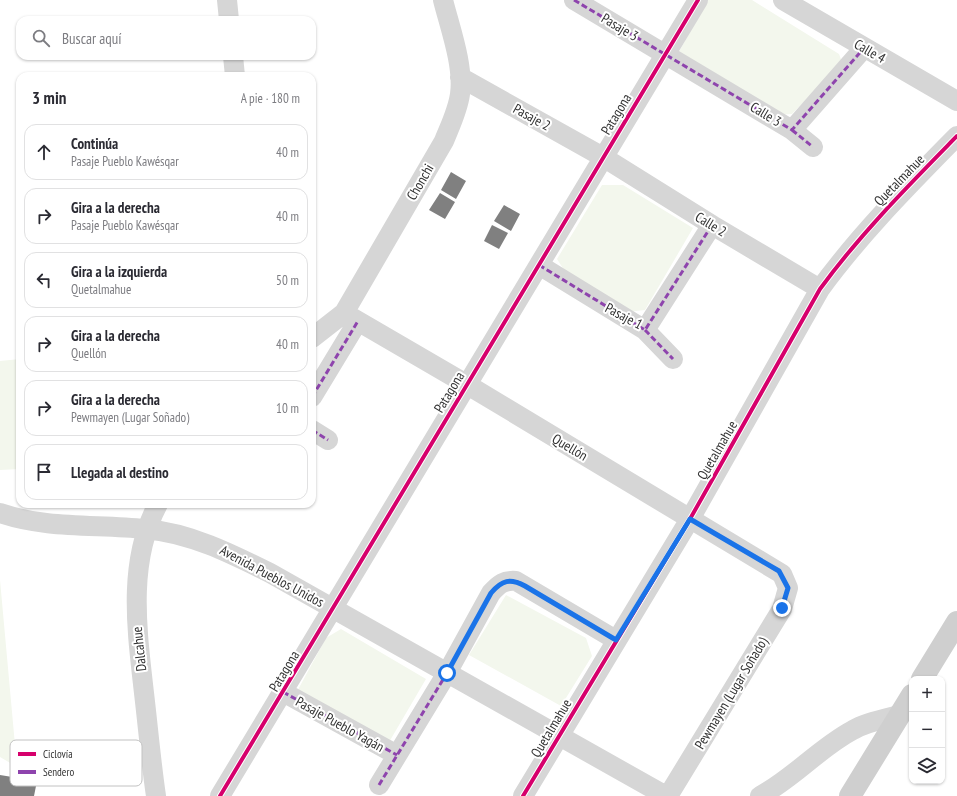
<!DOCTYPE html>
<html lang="es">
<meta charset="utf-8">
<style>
body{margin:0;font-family:"PT Sans Narrow",sans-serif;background:#f7f7f7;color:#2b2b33}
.controls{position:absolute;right:12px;bottom:12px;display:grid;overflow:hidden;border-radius:8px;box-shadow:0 1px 3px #0004}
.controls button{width:36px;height:36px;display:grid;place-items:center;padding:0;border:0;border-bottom:1px solid #e1e1e2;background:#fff;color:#2b2b33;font:20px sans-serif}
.stop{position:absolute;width:12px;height:12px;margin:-9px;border:3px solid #1a73e8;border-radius:50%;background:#fff}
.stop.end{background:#1a73e8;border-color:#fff;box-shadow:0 1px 4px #0008}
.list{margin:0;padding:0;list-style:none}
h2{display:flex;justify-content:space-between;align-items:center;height:52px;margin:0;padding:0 16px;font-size:17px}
h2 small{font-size:13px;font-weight:400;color:#7c7c81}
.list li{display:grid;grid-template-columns:26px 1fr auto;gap:12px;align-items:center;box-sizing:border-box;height:56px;margin:0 8px 8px;padding:0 8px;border:1px solid #e1e1e2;border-radius:12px}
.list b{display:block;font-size:15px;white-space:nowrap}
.list p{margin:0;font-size:13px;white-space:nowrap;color:#7c7c81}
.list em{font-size:13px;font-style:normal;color:#7c7c81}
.icon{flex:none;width:22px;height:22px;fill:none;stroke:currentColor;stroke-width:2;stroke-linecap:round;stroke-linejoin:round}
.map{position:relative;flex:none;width:957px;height:796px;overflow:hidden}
.search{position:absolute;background:#fff;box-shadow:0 1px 3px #0004;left:16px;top:16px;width:300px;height:44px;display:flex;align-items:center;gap:10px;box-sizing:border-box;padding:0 14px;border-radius:12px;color:#7c7c81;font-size:15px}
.panel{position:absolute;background:#fff;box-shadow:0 1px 3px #0004;left:16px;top:72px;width:300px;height:436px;border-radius:12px}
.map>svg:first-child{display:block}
.green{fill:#f3f7ed}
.building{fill:#808080}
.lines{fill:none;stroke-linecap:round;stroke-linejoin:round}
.street{stroke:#d6d6d6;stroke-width:20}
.secondary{stroke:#cfcfcf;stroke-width:22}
.quiet{stroke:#8e44ad;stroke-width:3;stroke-dasharray:6 3;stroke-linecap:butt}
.cycleway-casing{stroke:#fff;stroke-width:6}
.cycleway{stroke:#d6006c;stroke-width:4}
.route{stroke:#1a73e8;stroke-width:5}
.labels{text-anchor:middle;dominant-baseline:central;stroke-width:4;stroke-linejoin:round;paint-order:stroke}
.street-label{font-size:14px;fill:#323232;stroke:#fff}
.key{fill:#fff;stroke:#c2c2c2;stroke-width:1}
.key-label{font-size:11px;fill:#323232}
</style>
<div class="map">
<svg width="957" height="796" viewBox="0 0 957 796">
<rect width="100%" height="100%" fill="#fff"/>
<!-- green -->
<path class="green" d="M708 0H752L839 54 842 62 792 114 777 115 676 57Z
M602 185H623L693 228 645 310 627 312 566 273 557 259Z
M20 359V469L0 470V361Z
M0 580 17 767 0 757Z
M506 595 586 638 592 656 561 706 469 655Z
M341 629 426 679 385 749 294 697 326 638Z"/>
<!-- building -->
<path class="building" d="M451 172 466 181 456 199 441 190Z
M440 193 455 202 445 219 429 210Z
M504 205 520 214 511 231 494 221Z
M492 225 508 233 499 249 484 241Z
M0 775 37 781 34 796H0Z"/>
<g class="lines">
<!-- street -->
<path class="street" d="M227 0 229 20
M574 0 792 130 864 48
M783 0 957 101
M233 56 235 76
M460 77 603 157 712 225 820 289
M792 130 813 147
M539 265 645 330 712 225
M344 313 466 384 782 574 788 588 782 609 668 796
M645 330 673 359
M312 338 344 313 444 141C450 126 458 110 460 94 464 66 450 28 443 0
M312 397 358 321
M312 430 328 440
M0 513C46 529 96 524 145 529 190 533 230 553 270 573L666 796
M283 692 397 755
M379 785 447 673 491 593C499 584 504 580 516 581L616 640
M156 796C151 762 148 727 144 693 137 630 127 562 158 504
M220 796 698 0
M523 796 690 519 820 289C861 233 909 185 957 136
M760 796C794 778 819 748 853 730 867 722 884 719 900 715"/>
<!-- secondary -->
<path class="secondary" d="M922 679 957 622
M850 796 912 695"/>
<!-- quiet -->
<path class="quiet" d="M574 0 792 130 864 48
M792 130 813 147
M539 265 645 330 712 225
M645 330 673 359
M312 397 358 321
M312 430 328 440
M283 692 397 755
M379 785 447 673 491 593C499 584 504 580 516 581L616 640"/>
<defs>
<path id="cycleway" d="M220 796 698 0
M523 796 690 519 820 289C861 233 909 185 957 136"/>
</defs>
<!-- cycleway casing -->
<use href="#cycleway" class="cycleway-casing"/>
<!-- cycleway -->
<use href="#cycleway" class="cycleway"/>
</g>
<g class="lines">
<!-- route -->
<path class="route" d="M447 673 491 593C502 580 510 578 525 586L616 640 690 519 779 571 788 588 782 608"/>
</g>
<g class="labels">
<!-- street labels -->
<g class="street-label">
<text transform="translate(620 27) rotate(31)">Pasaje 3</text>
<text transform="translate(870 51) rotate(30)">Calle 4</text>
<text transform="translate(616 114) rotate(-59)">Patagona</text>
<text transform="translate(766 114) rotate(31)">Calle 3</text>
<text transform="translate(532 117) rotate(29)">Pasaje 2</text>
<text transform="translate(899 180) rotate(-46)">Quetalmahue</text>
<text transform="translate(420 182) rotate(-60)">Chonchi</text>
<text transform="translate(711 224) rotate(31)">Calle 2</text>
<text transform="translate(624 316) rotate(28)">Pasaje 1</text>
<text transform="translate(449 392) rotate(-59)">Patagona</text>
<text transform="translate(570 447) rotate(31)">Quellón</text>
<text transform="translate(717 450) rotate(-60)">Quetalmahue</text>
<text transform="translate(272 576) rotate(28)">Avenida Pueblos Unidos</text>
<text transform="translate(139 649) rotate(-96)">Dalcahue</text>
<text transform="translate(284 671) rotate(-59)">Patagona</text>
<text transform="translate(731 693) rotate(-59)">Pewmayen (Lugar Soñado)</text>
<text transform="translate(340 724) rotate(29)">Pasaje Pueblo Yagán</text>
<text transform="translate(551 728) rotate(-59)">Quetalmahue</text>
</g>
</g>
<!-- legend -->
<rect x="10" y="740" width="132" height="46" rx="6" class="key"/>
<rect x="18" y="752" width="18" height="4" fill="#d6006c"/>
<rect x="18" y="770" width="18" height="4" fill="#8e44ad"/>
<g class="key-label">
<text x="43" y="758">Ciclovía</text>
<text x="43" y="776">Sendero</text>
</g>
</svg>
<div class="controls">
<button>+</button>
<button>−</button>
<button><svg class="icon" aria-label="layers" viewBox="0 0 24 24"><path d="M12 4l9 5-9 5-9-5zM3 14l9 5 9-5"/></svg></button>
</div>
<div class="stop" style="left:447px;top:673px"></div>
<div class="stop end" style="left:782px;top:608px"></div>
<div class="search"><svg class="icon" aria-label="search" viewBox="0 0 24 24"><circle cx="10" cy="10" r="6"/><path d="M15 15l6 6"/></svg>Buscar aquí</div>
<section class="panel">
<h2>3 min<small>A pie · 180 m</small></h2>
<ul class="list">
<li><svg class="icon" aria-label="ahead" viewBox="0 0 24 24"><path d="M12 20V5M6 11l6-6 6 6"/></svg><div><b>Continúa</b><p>Pasaje Pueblo Kawésqar</p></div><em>40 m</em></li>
<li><svg class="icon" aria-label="right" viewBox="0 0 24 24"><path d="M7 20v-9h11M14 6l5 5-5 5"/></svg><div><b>Gira a la derecha</b><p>Pasaje Pueblo Kawésqar</p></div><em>40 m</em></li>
<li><svg class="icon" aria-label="left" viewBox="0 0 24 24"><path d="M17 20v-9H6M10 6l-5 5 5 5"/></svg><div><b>Gira a la izquierda</b><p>Quetalmahue</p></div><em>50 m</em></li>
<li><svg class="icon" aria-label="right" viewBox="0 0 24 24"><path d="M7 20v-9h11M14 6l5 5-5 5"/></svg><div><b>Gira a la derecha</b><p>Quellón</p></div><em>40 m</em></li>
<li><svg class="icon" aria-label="right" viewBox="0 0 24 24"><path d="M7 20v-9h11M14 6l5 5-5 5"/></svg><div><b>Gira a la derecha</b><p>Pewmayen (Lugar Soñado)</p></div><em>10 m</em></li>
<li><svg class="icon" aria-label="arrive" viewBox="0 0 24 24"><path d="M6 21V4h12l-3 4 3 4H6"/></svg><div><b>Llegada al destino</b></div></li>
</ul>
</section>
</div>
